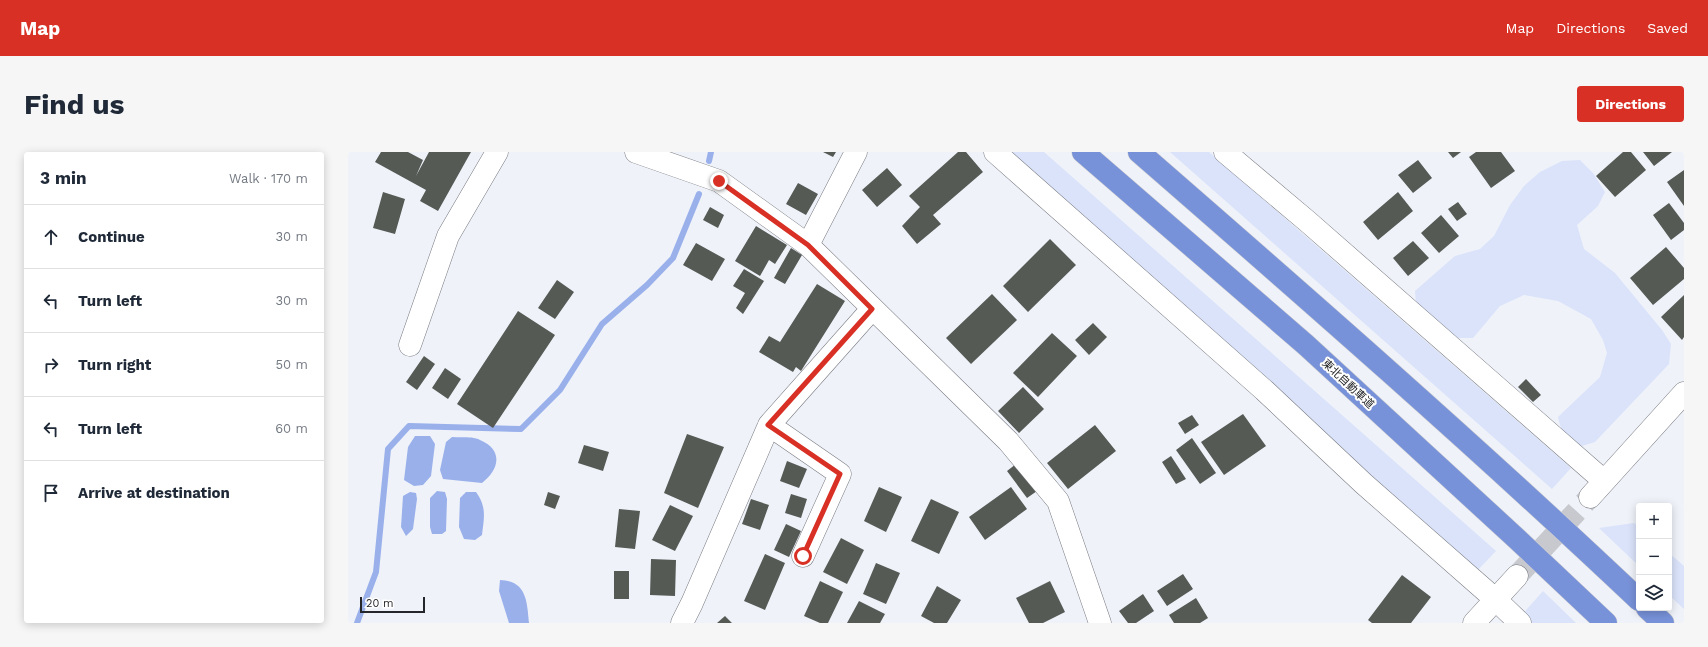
<!DOCTYPE html>
<meta charset="utf-8">
<style>
body{margin:0;font-family:"Work Sans","Noto Sans JP",sans-serif;background:#f6f6f7;color:#1f2937}
.controls{position:absolute;right:12px;bottom:12px;display:grid;overflow:hidden;border-radius:4px;box-shadow:0 2px 10px #0003}
.controls button{width:36px;height:36px;display:grid;place-items:center;padding:0;border:0;border-bottom:1px solid #e0e1e3;background:#fff;color:#1f2937;font:20px sans-serif}
.scale{position:absolute;left:12px;bottom:10px;width:65px;box-sizing:border-box;padding-left:4px;border:2px solid #252629;border-top:0;font-size:11px;line-height:14px;white-space:nowrap;color:#252629;-webkit-text-stroke:3px #fff;paint-order:stroke}
.stop{position:absolute;width:12px;height:12px;margin:-9px;border:3px solid #d93025;border-radius:50%;background:#fff}
.stop.end{background:#d93025;border-color:#fff;box-shadow:0 1px 4px #0008}
.list{margin:0;padding:0;list-style:none}
h2{display:flex;justify-content:space-between;align-items:center;height:52px;margin:0;padding:0 16px;font-size:17px}
h2 small{font-size:13px;font-weight:400;color:#747a83}
.list li{display:grid;grid-template-columns:26px 1fr auto;gap:12px;align-items:center;box-sizing:border-box;height:64px;padding:0 16px;border-top:1px solid #e0e1e3}
.list b{display:block;font-size:15px;white-space:nowrap}
.list em{font-size:13px;font-style:normal;color:#747a83}
.icon{flex:none;width:22px;height:22px;fill:none;stroke:currentColor;stroke-width:2;stroke-linecap:round;stroke-linejoin:round}
.map{position:relative;flex:none;width:1336px;height:471px;overflow:hidden;border-radius:4px}
header{display:flex;align-items:center;gap:24px;box-sizing:border-box;height:56px;padding:0 20px;background:#d93025;color:#fff}
header strong{font-size:19px}
nav{display:flex;gap:22px;margin-inline-start:auto;font-size:14px}
.intro{display:flex;align-items:center;justify-content:space-between;box-sizing:border-box;height:96px;padding:0 24px}
h1{margin:0;font-size:28px}
.button{padding:10px 18px;border-radius:4px;background:#d93025;color:#fff;font-size:14px;font-weight:700}
main{display:flex;gap:24px;padding:0 24px}
aside{flex:1;background:#fff;border-radius:4px;box-shadow:0 2px 10px #0003}
.map>svg:first-child{display:block}
.green{fill:#dae3fa}
.water{fill:#99b0eb}
.lines{fill:none;stroke-linecap:round;stroke-linejoin:round}
.stream{stroke:#99b0eb;stroke-width:6}
.building{fill:#565a55}
.minor-tunnel{stroke:#c7c9cf;stroke-width:22;stroke-dasharray:22 11;stroke-linecap:butt}
.minor-casing{stroke:#787a80;stroke-width:23}
.highway-casing{stroke:#cfcfd0;stroke-width:23}
.minor{stroke:#fff;stroke-width:22}
.highway{stroke:#7892d9;stroke-width:22}
.route{stroke:#d93025;stroke-width:5}
.labels{text-anchor:middle;dominant-baseline:central;stroke-width:4;stroke-linejoin:round;paint-order:stroke}
.street-label{font-size:11px;fill:#252629;stroke:#fff}
</style>
<header>
<strong>Map</strong>
<nav><a>Map</a><a>Directions</a><a>Saved</a></nav>
</header>
<div class="intro"><h1>Find us</h1><a class="button">Directions</a></div>
<main>
<aside>
<h2>3 min<small>Walk · 170 m</small></h2>
<ul class="list">
<li><svg class="icon" aria-label="ahead" viewBox="0 0 24 24"><path d="M12 20V5M6 11l6-6 6 6"/></svg><div><b>Continue</b></div><em>30 m</em></li>
<li><svg class="icon" aria-label="left" viewBox="0 0 24 24"><path d="M17 20v-9H6M10 6l-5 5 5 5"/></svg><div><b>Turn left</b></div><em>30 m</em></li>
<li><svg class="icon" aria-label="right" viewBox="0 0 24 24"><path d="M7 20v-9h11M14 6l5 5-5 5"/></svg><div><b>Turn right</b></div><em>50 m</em></li>
<li><svg class="icon" aria-label="left" viewBox="0 0 24 24"><path d="M17 20v-9H6M10 6l-5 5 5 5"/></svg><div><b>Turn left</b></div><em>60 m</em></li>
<li><svg class="icon" aria-label="arrive" viewBox="0 0 24 24"><path d="M6 21V4h12l-3 4 3 4H6"/></svg><div><b>Arrive at destination</b></div></li>
</ul>
</aside>
<div class="map">
<svg width="1336" height="471" viewBox="0 0 1336 471">
<rect width="100%" height="100%" fill="#eff2f9"/>
<!-- green -->
<path class="green" d="M661 0H696L1148 399 1127 421Z
M822 0H861L1223 316 1204 337Z
M1232 8 1245 21 1257 40 1250 54 1229 73 1236 97 1267 121 1314 178 1323 192 1321 212 1247 290 1234 294C1218 287 1214 283 1210 265L1252 225 1259 201 1255 188 1243 167 1210 149 1176 143 1152 154 1125 186H1106L1068 151 1067 139 1107 104 1132 97 1146 84 1162 53 1176 34 1192 20 1214 9Z
M1286 371 1291 375V414L1251 376Z
M1321 401 1336 414V457L1321 443Z
M1195 439 1228 471H1181L1173 464Z"/>
<!-- water -->
<path class="water" d="M67 284H82L87 292 83 324 75 333 66 334 56 328 60 295Z
M104 285C113 286 125 284 132 288 156 298 151 318 134 331L95 327 92 318 98 290Z
M89 339 97 340 99 347 98 379 94 382H84L82 375V346Z
M62 340 68 341 69 347 65 377 58 384 53 375 55 344Z
M118 340H128C139 355 136 366 134 383L127 388 116 387 111 375 112 346Z
M152 428C179 429 179 450 181 471H161L151 439Z"/>
<g class="lines">
<!-- stream -->
<path class="stream" d="M361 9 363 0
M9 471 28 420 40 297 61 274 173 277 212 238 254 172 299 133 325 106 351 42"/>
</g>
<!-- building -->
<path class="building" d="M33 0H60L75 8 68 24 81 0H123L90 59 72 49 78 38 27 10Z
M475 0H488L485 5Z
M610 0H618L635 20 585 63 593 72 569 92 554 74 572 55 561 44Z
M1100 0H1113L1105 6Z
M1128 0H1153L1167 19 1143 36 1121 5Z
M1275 0H1283L1298 18 1267 45 1248 24Z
M1295 0H1324L1306 14Z
M1070 8 1084 26 1065 41 1050 23Z
M539 16 554 33 529 55 514 38Z
M1336 18V54L1319 30Z
M450 31 470 42 458 63 438 52Z
M35 40 57 47 47 82 25 76Z
M1050 40 1065 59 1030 88 1015 70Z
M1110 50 1119 62 1109 69 1100 57Z
M1321 51 1336 71V78L1323 88 1305 63Z
M362 55 376 63 370 76 355 68Z
M1093 63 1111 84 1091 101 1073 81Z
M408 74 439 93 427 112 421 108 412 124 387 109Z
M702 87 728 113 680 160 655 134Z
M1065 89 1081 106 1060 124 1045 106Z
M348 91 377 107 364 129 335 113Z
M1318 95 1336 116V127L1305 153 1282 126Z
M443 96 454 103 437 132 426 126Z
M396 117 416 129 395 162 388 156 397 141 385 134Z
M209 128 226 140 207 167 190 156Z
M469 132 497 149 453 219 448 215 445 220 411 200 421 184 432 190Z
M644 142 669 168 623 212 598 186Z
M1336 143V185L1334 188 1313 165Z
M170 159 207 183 145 276 109 252Z
M745 171 759 185 741 203 727 188Z
M704 181 729 204 690 245 665 221Z
M76 204 87 212 69 238 58 230Z
M97 216 113 227 100 247 84 236Z
M1178 227 1193 243 1185 250 1170 235Z
M675 235 696 257 671 281 650 259Z
M895 262 918 294 876 323 853 290Z
M844 263 851 273 837 282 830 271Z
M747 273 768 299 720 337 699 311Z
M339 282 376 295 350 356 316 341Z
M844 286 868 321 852 332 828 298Z
M236 293 261 300 255 319 230 311Z
M823 304 838 327 828 332 814 310Z
M439 309 459 317 451 336 432 329Z
M668 312 689 339 679 346 659 319Z
M531 335 554 345 538 380 516 369Z
M663 335 679 357 637 388 621 365Z
M200 340 212 344 207 357 196 353Z
M443 342 459 347 453 366 437 361Z
M403 347 421 353 412 378 394 372Z
M583 347 611 360 591 402 563 389Z
M322 353 345 364 327 399 304 388Z
M271 357 292 359 287 397 267 395Z
M438 372 453 379 441 405 426 398Z
M493 386 516 398 499 432 475 420Z
M417 402 437 411 417 458 396 449Z
M303 407 328 408 327 444 302 443Z
M528 411 552 421 538 452 515 442Z
M266 419H281V447H266Z
M835 422 845 437 819 454 809 439Z
M1054 423 1083 445 1063 471H1024L1020 468Z
M472 429 495 440 480 471H472L456 464Z
M702 429 717 460 695 471H681L668 446Z
M589 434 613 448 599 471H586L573 464Z
M795 442 806 459 788 471H780L771 459Z
M848 446 860 466 852 471H826L821 463Z
M511 449 537 462 532 471H499Z
M377 464 384 471H369Z"/>
<g class="lines">
<!-- minor-tunnel -->
<path class="minor-tunnel" d="M1169 424 1242 345"/>
<defs>
<path id="minor" d="M288 0 371 29 460 93 660 289 710 349 752 471
M647 0 916 238 1016 332 1147 447 1172 471
M877 0 959 69 1256 329
M460 93 508 0
M62 193 100 84 149 0
M421 273 492 322 455 404
M1242 345 1336 241
M334 471 344 451 421 273 524 157
M1126 471 1169 424"/>
<path id="highway" d="M735 0 958 193 1169 387 1258 471
M791 0C960 147 1128 294 1291 448
M1299 456 1315 471"/>
</defs>
<!-- minor casing -->
<use href="#minor" class="minor-casing"/>
<!-- highway casing -->
<use href="#highway" class="highway-casing"/>
<!-- minor -->
<use href="#minor" class="minor"/>
<!-- highway -->
<use href="#highway" class="highway"/>
</g>
<g class="lines">
<!-- route -->
<path class="route" d="M371 29 460 93 524 157 420 273 492 322 455 404"/>
</g>
<g class="labels">
<!-- street labels -->
<g class="street-label">
<text transform="translate(1000 232) rotate(43)">東北自動車道</text>
</g>
</g>
</svg>
<div class="controls">
<button>+</button>
<button>−</button>
<button><svg class="icon" aria-label="layers" viewBox="0 0 24 24"><path d="M12 4l9 5-9 5-9-5zM3 14l9 5 9-5"/></svg></button>
</div>
<div class="scale">20 m</div>
<div class="stop" style="left:455px;top:404px"></div>
<div class="stop end" style="left:371px;top:29px"></div>
</div>
</main>
